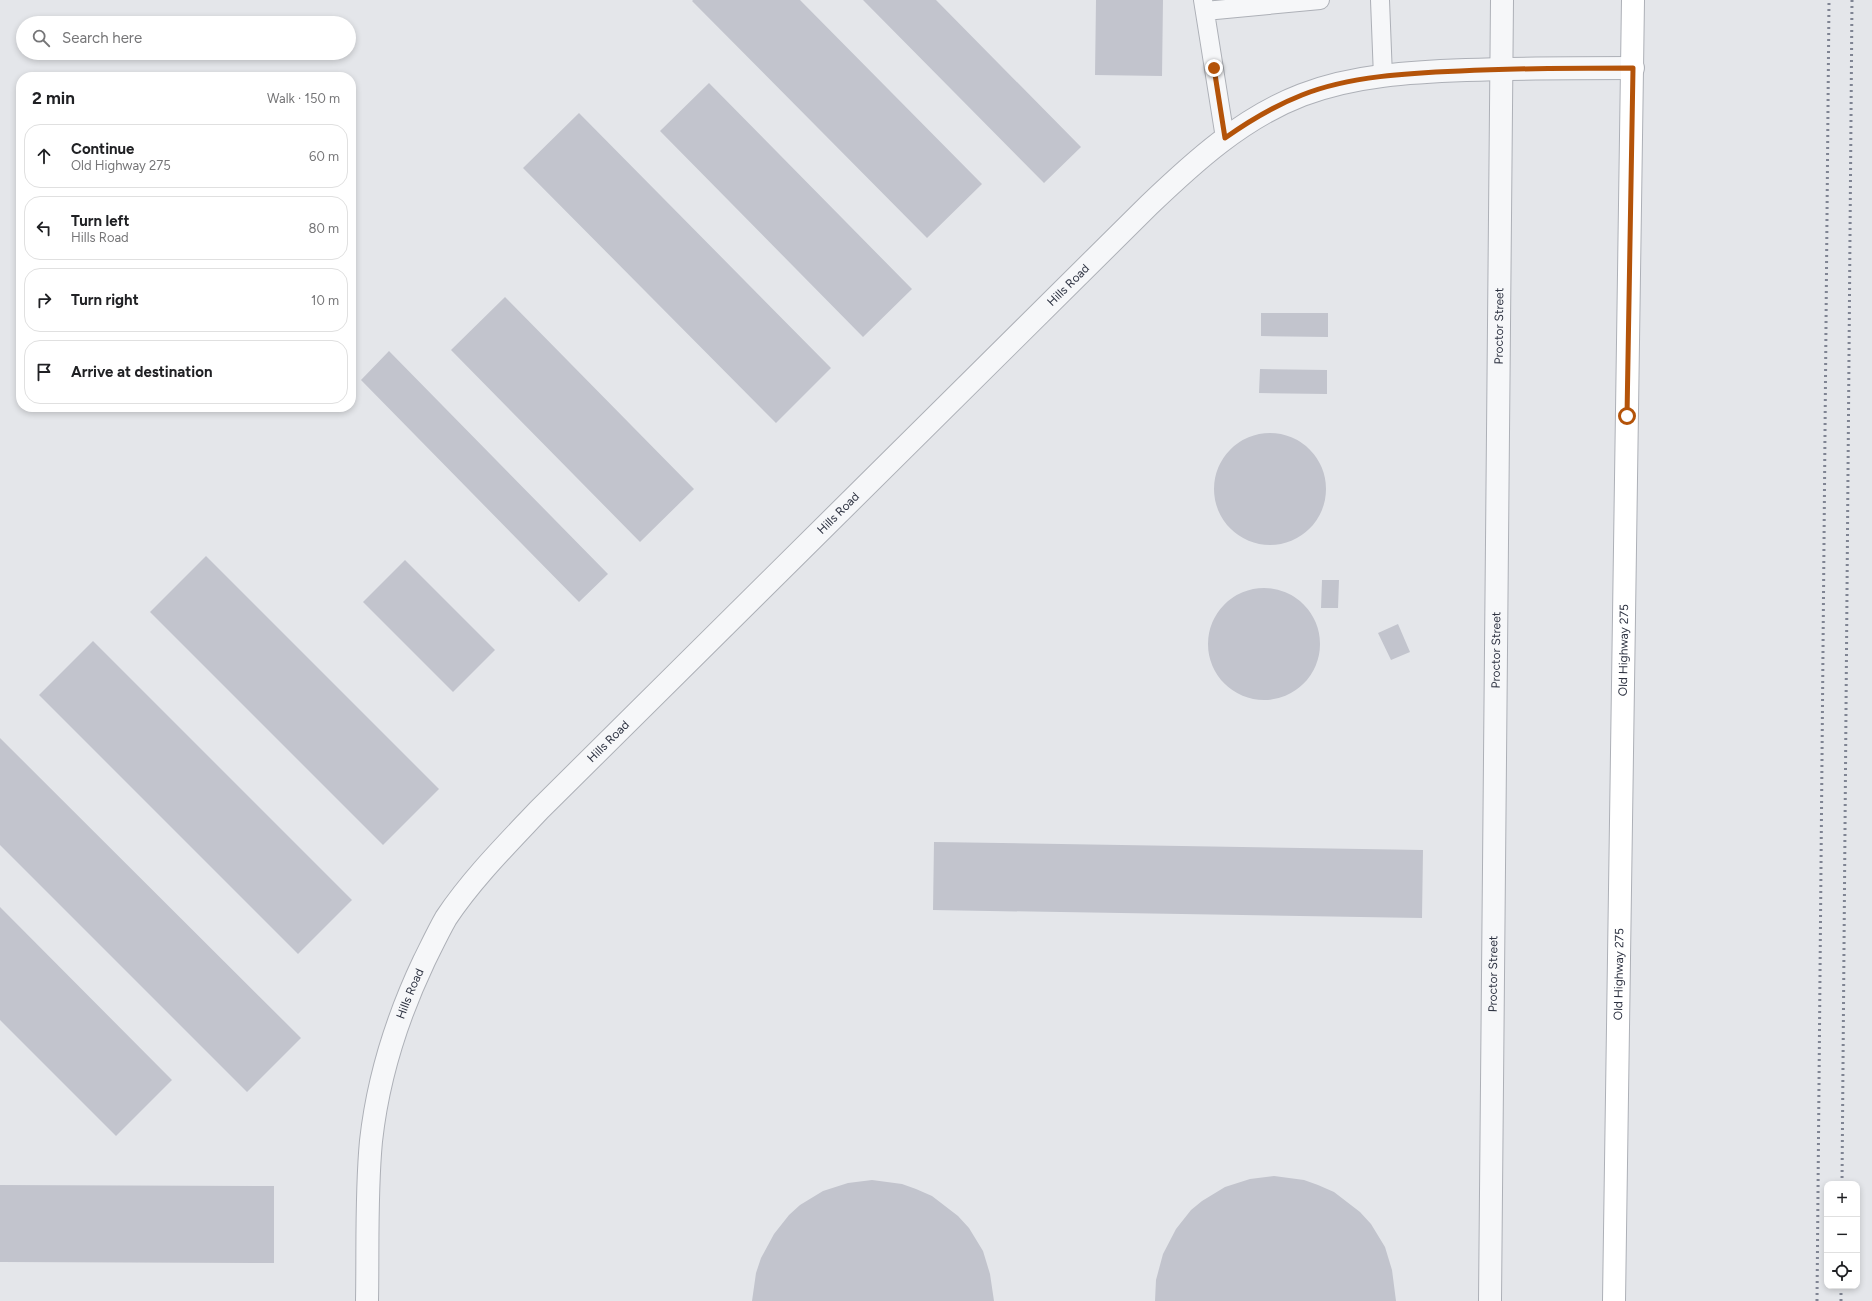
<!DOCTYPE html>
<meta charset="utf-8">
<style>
body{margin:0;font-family:Figtree,sans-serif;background:#f6f6f6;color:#202124}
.controls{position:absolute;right:12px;bottom:12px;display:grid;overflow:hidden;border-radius:8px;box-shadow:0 2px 6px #0003}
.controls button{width:36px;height:36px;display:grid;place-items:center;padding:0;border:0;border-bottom:1px solid #e0e0e0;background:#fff;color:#202124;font:20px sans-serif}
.stop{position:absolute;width:12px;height:12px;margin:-9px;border:3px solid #b45309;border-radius:50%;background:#fff}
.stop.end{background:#b45309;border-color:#fff;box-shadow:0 1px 4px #0008}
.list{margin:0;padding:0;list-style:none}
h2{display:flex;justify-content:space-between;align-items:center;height:52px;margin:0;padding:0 16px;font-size:17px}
h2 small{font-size:13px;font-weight:400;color:#757577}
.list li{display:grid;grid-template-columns:26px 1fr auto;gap:12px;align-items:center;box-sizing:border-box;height:64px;margin:0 8px 8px;padding:0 8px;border:1px solid #e0e0e0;border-radius:16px}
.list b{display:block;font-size:15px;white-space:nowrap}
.list p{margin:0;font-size:13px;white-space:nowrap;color:#757577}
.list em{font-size:13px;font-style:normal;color:#757577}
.icon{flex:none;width:22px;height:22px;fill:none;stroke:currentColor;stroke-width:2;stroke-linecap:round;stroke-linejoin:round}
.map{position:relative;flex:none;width:1872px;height:1301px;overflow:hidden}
.search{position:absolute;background:#fff;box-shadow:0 2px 6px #0003;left:16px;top:16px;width:340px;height:44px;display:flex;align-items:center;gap:10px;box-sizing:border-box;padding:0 14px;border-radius:22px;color:#757577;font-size:15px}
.panel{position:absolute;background:#fff;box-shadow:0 2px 6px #0003;left:16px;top:72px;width:340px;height:340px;border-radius:16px}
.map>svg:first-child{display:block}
.building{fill:#c2c4cd}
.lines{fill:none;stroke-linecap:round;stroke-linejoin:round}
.lane-casing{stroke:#adb0b7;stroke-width:20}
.street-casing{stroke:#adb0b7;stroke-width:24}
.secondary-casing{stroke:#adb0b7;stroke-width:24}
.lane{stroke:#f6f7f9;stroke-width:18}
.street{stroke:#f6f7f9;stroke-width:22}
.secondary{stroke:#fff;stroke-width:22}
.rail{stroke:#7f8493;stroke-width:3;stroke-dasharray:2 4;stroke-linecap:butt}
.route{stroke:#b45309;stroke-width:5}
.labels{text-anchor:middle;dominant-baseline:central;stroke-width:4;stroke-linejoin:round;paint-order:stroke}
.street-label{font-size:12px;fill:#2d3241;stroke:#f4f5f8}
</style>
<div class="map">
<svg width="1872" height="1301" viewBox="0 0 1872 1301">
<rect width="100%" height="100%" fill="#e4e6ea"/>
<!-- building -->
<path class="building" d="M693 0H800L982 184 927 238 692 1Z
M863 0H936L1081 147 1044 183Z
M1096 0H1163L1162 76 1095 75Z
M709 83 912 289 863 337 660 131Z
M579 113 831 368 776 423 523 168Z
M505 297 694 489 640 542 451 350Z
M1261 313H1328V337L1261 336Z
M389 351 608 574 579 602 361 380Z
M1260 369 1327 370V394L1259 393Z
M1214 489a56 56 0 1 1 112 0a56 56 0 1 1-112 0Z
M206 556 439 789 383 845 150 612Z
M405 560 495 650 453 692 363 602Z
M1322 580H1339L1338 608H1321Z
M1208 644a56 56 0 1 1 112 0a56 56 0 1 1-112 0Z
M1398 624 1410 652 1391 660 1378 633Z
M93 641 352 900 298 954 39 695Z
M0 738 301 1038 247 1092 0 845Z
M934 842 1423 850 1422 918 933 910Z
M0 907 172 1080 116 1136 0 1020Z
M1274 1176 1304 1180 1318 1185 1334 1192 1360 1212 1371 1224 1385 1247 1392 1270 1396 1301H1155L1156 1280 1163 1254 1176 1229 1191 1210 1202 1201 1225 1187 1250 1179Z
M872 1180 902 1184 916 1189 932 1196 958 1216 969 1228 983 1251 990 1274 994 1301H752L756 1273 761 1258 774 1234 789 1215 800 1205 823 1191 848 1183Z
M0 1185 274 1186V1263L0 1262Z"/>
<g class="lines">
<defs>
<path id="lane" d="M1203 0 1225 138
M1380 0 1383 77
M1205 11 1320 0"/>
<g id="street">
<path id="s1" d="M367 1301C368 1248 366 1194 371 1141 378 1078 397 1018 424 961 431 947 438 932 446 918 472 879 506 845 539 810L1149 205C1194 162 1242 118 1302 95 1354 75 1412 72 1466 70 1522 68 1577 68 1633 68"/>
<path id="s2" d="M1490 1301 1502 0"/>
</g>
<g id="secondary">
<path id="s3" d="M1614 1301 1633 0"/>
</g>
</defs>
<!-- lane casing -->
<use href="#lane" class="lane-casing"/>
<!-- street casing -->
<use href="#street" class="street-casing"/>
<!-- secondary casing -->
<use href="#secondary" class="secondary-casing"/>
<!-- lane -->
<use href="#lane" class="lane"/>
<!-- street -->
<use href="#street" class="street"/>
<!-- secondary -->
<use href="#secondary" class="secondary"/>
<!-- rail -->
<path class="rail" d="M1842 1184 1852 0
M1817 1301 1829 0
M1841 1301V1286"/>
</g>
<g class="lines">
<!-- route -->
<path class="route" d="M1214 68 1225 138C1249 121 1274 106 1302 95 1349 76 1410 73 1460 71 1518 68 1575 68 1633 68L1627 416"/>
</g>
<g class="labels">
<!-- street labels -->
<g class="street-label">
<text stroke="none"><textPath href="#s1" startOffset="1285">Hills Road</textPath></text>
<text stroke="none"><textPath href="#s2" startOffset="975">Proctor Street</textPath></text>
<text stroke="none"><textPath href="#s1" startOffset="961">Hills Road</textPath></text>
<text stroke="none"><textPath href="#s2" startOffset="651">Proctor Street</textPath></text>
<text stroke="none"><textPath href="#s3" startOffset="651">Old Highway 275</textPath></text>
<text stroke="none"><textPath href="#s1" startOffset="637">Hills Road</textPath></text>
<text stroke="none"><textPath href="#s2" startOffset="327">Proctor Street</textPath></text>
<text stroke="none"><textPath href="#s3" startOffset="327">Old Highway 275</textPath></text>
<text stroke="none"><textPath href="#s1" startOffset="313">Hills Road</textPath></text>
</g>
</g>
</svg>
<div class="controls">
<button>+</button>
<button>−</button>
<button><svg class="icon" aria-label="locate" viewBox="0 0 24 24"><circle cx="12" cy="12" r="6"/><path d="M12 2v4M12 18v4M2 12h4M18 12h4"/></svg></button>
</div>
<div class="stop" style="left:1627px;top:416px"></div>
<div class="stop end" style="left:1214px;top:68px"></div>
<div class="search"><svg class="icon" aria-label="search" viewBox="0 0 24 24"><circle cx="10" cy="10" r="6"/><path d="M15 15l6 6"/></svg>Search here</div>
<section class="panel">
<h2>2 min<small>Walk · 150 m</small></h2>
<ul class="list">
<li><svg class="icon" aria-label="ahead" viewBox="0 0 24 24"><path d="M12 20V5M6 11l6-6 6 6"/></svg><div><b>Continue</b><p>Old Highway 275</p></div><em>60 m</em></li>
<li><svg class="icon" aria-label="left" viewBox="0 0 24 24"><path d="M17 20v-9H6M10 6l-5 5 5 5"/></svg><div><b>Turn left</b><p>Hills Road</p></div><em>80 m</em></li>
<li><svg class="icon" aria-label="right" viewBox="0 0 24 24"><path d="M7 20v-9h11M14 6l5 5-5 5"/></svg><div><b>Turn right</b></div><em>10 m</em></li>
<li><svg class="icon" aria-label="arrive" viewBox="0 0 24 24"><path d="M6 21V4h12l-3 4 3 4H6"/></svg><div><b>Arrive at destination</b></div></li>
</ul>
</section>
</div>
